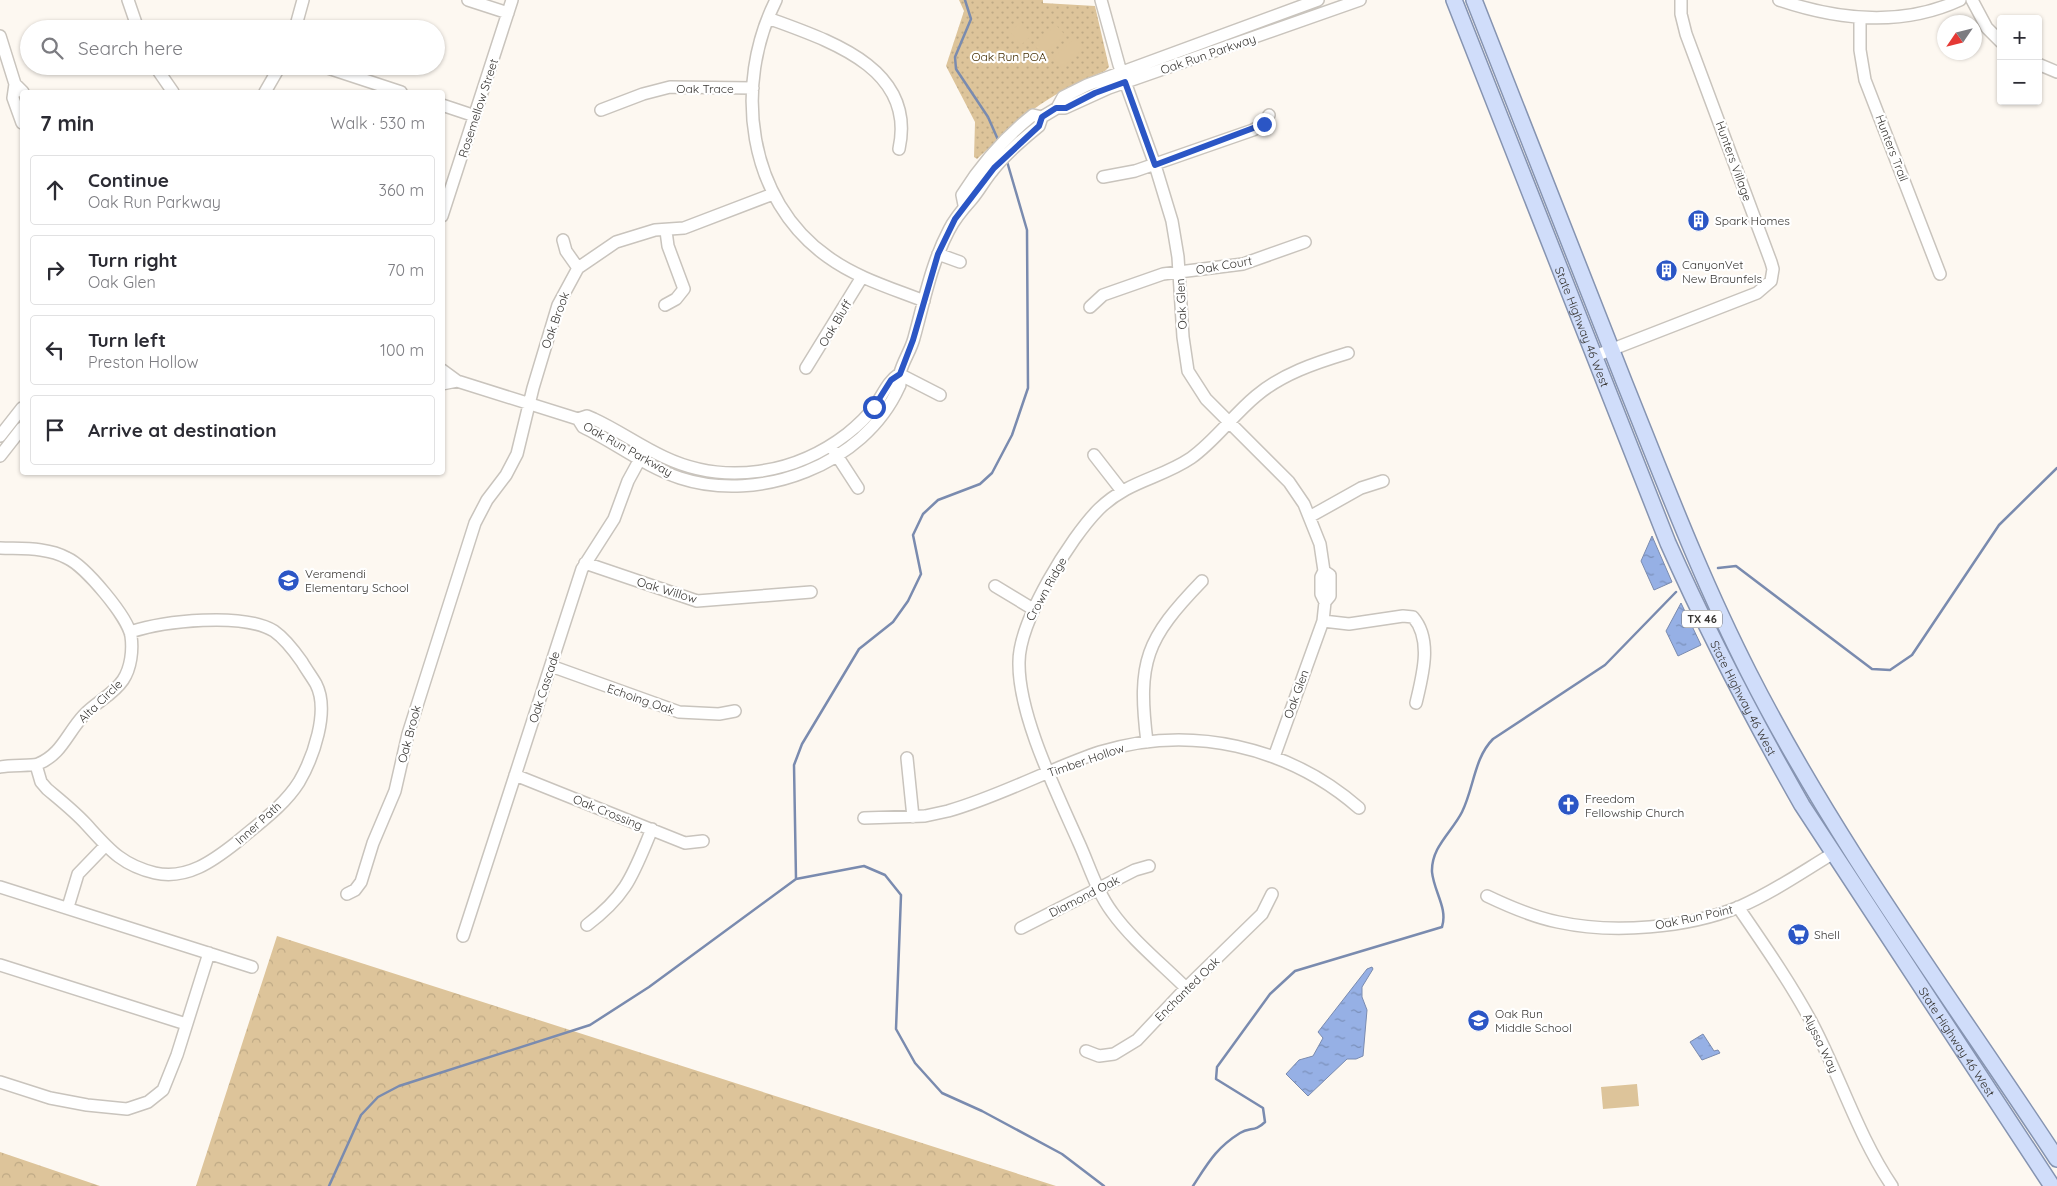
<!DOCTYPE html>
<meta charset="utf-8">
<style>
body{margin:0;font-family:Quicksand,sans-serif;background:#f7f7f7;color:#2b2b33}
.controls{position:absolute;right:15px;top:15px;display:grid;overflow:hidden;border-radius:5px;box-shadow:0 1px 4px #0004}
.controls button{width:45px;height:45px;display:grid;place-items:center;padding:0;border:0;border-bottom:1px solid #e1e1e2;background:#fff;color:#2b2b33;font:25px sans-serif}
.compass{position:absolute;left:1937px;top:15px;width:45px;height:45px;border-radius:50%;background:#fff;box-shadow:0 1px 4px #0004;rotate:235deg}
.stop{position:absolute;width:15px;height:15px;margin:-11px;border:4px solid #2b56c5;border-radius:50%;background:#fff}
.stop.end{background:#2b56c5;border-color:#fff;box-shadow:0 1px 5px #0008}
.list{margin:0;padding:0;list-style:none}
h2{display:flex;justify-content:space-between;align-items:center;height:65px;margin:0;padding:0 20px;font-size:21px}
h2 small{font-size:16px;font-weight:400;color:#7c7c81}
.list li{display:grid;grid-template-columns:32px 1fr auto;gap:15px;align-items:center;box-sizing:border-box;height:70px;margin:0 10px 10px;padding:0 10px;border:1px solid #e1e1e2;border-radius:5px}
.list b{display:block;font-size:19px;white-space:nowrap}
.list p{margin:0;font-size:16px;white-space:nowrap;color:#7c7c81}
.list em{font-size:16px;font-style:normal;color:#7c7c81}
.icon{flex:none;width:28px;height:28px;fill:none;stroke:currentColor;stroke-width:2;stroke-linecap:round;stroke-linejoin:round}
.map{position:relative;flex:none;width:2057px;height:1186px;overflow:hidden}
.search{position:absolute;background:#fff;box-shadow:0 1px 4px #0004;left:20px;top:20px;width:425px;height:55px;display:flex;align-items:center;gap:12px;box-sizing:border-box;padding:0 18px;border-radius:28px;color:#7c7c81;font-size:19px}
.panel{position:absolute;background:#fff;box-shadow:0 1px 4px #0004;left:20px;top:90px;width:425px;height:385px;border-radius:5px}
.map>svg:first-child{display:block}
.grass{fill:url(#grass-dots)}
.forest{fill:url(#forest-crowns)}
.garden{fill:#ddc49a}
.water{fill:url(#water-ripples);stroke:#7a8baf}
.lines{fill:none;stroke-linecap:round;stroke-linejoin:round}
.stream{stroke:#7a8baf;stroke-width:2.5}
.minor-casing{stroke:#c9c4bd;stroke-width:14}
.major-casing{stroke:#8694b1;stroke-width:18}
.minor{stroke:#fff;stroke-width:11}
.major{stroke:#d0ddfa;stroke-width:15}
.route{stroke:#2b56c5;stroke-width:6}
.labels{text-anchor:middle;dominant-baseline:central;stroke-width:4.5;stroke-linejoin:round;paint-order:stroke}
.shield{fill:#fff;stroke:#737270;stroke-width:1}
.shield-label{font-size:11px;font-weight:bold;fill:#373532}
.street-label{font-size:12px;fill:#373532;stroke:#fff}
.park-label{font-size:12px;fill:#422c00;stroke:#fff}
.poi-label{font-size:12px;fill:#373532;stroke:#fff;text-anchor:start}
</style>
<div class="map">
<svg width="2057" height="1186" viewBox="0 0 2057 1186">
<defs>
<pattern id="grass-dots" width="8" height="8" patternUnits="userSpaceOnUse" patternTransform="scale(1.25)"><rect width="8" height="8" fill="#ddc49a"/><path d="M2 2h.1M6 6h.1" fill="none" stroke="#bea985" stroke-width="1.8" stroke-linecap="round"/></pattern>
<pattern id="forest-crowns" width="20" height="18" patternUnits="userSpaceOnUse" patternTransform="scale(1.25)"><rect width="20" height="18" fill="#ddc49a"/><path d="M2 6a3 3 0 1 1 6 0M12 15a3 3 0 1 1 6 0" fill="none" stroke="#bea985"/></pattern>
<pattern id="water-ripples" width="26" height="14" patternUnits="userSpaceOnUse" patternTransform="scale(1.25)"><rect width="26" height="14" fill="#96b0e5"/><path d="M2 4q2-2 4 0t4 0M15 11q2-2 4 0t4 0" fill="none" stroke="#7b90ba"/></pattern>
</defs>
<rect width="100%" height="100%" fill="#fdf8f1"/>
<!-- grass -->
<path class="grass" d="M959 0H1043V3L1095 6 1109 67 1105 71C1047 94 1021 117 977 159L974 157 975 122 946 66 964 11Z"/>
<!-- forest -->
<path class="forest" d="M277 936 1056 1186H196Z
M0 1152 100 1186H0Z"/>
<!-- garden -->
<path class="garden" d="M1021 22 1032 35 1021 45 1010 32Z
M1056 25 1065 35 1043 55 1034 45Z
M1075 38 1084 48 1062 68 1053 58Z
M1637 1084 1639 1106 1603 1109 1601 1087Z"/>
<!-- water -->
<path class="water" d="M1652 536 1672 582 1654 590 1641 561Z
M1681 603 1701 645 1678 656 1666 631Z
M1372 967 1373 969 1362 987V997L1367 1010 1363 1056 1356 1059H1347L1308 1096 1286 1074 1299 1060 1313 1056 1323 1038 1318 1032 1367 969Z
M1703 1034 1714 1051 1718 1050 1720 1053 1702 1060 1690 1042Z"/>
<g class="lines">
<!-- stream -->
<path class="stream" d="M965 0 971 19 955 57 956 69 988 117 999 142
M1718 568 1736 566 1872 669 1890 670 1912 655 1999 525 2057 468
M796 879 794 765 802 744 859 649 893 622 908 601 921 574 913 535 923 514 938 500 980 484 992 473 1012 435 1028 388 1027 230 1006 158
M329 1186 361 1115 378 1097 399 1086 590 1025 649 987 796 879 864 866 885 875 901 895 896 1029 915 1063 942 1093 982 1111 1062 1154 1104 1186
M1193 1186C1208 1163 1216 1148 1240 1133 1250 1127 1255 1132 1265 1122L1263 1108 1216 1079 1217 1067 1270 994 1295 971 1442 927C1448 908 1434 892 1432 872 1431 847 1452 832 1462 812 1474 788 1474 758 1493 739L1605 665 1676 592"/>
<defs>
<path id="minor" d="M128 0 138 29
M468 0 508 13
M776 0C733 85 747 200 828 257 857 278 891 288 924 301
M1101 0 1119 65 1155 165 1172 221 1178 257 1183 337 1188 371 1206 399 1289 482 1304 504 1320 544 1324 571 1321 577V594L1325 602 1323 621 1274 757
M1779 0C1838 20 1902 27 1960 0
M1972 0 1987 28 2001 42
M768 18C827 40 917 67 899 149
M1860 18V50L1865 80 1940 274
M295 29 303 0
M0 36 15 84 23 92
M2038 64 2057 72
M155 66 173 92
M322 66 401 92
M15 84 13 98 22 123
M265 92 280 66
M442 105 475 116
M1057 108H1065L1109 88 1360 0
M601 110 643 94 670 87 753 88
M1103 177 1135 171 1253 130 1264 124 1269 115
M964 205 962 195C982 163 1004 138 1033 115L1042 117
M442 216 512 0
M563 240 566 251 578 268
M938 254 960 262
M665 305 676 299 684 289 668 246 666 231
M1090 307 1103 295 1163 274 1243 264 1305 242
M1595 356 1757 293 1771 281 1773 269 1771 262 1686 34 1681 14V0
M806 368 862 277
M442 370 457 381 578 419 587 416 594 419C618 430 640 446 664 457 725 486 795 474 847 434 857 426 867 417 874 407 883 395 887 382 899 374
M899 374 940 395
M442 384 457 381
M578 419 583 427C616 443 646 467 680 478 759 504 864 465 899 387 902 383 899 378 900 373 903 361 911 350 914 338 924 302 931 264 949 230 955 218 962 210 971 200 979 191 985 179 993 170 1006 153 1023 139 1039 126L1042 117 1057 108 1063 97 1087 85 1318 0
M0 436 22 408
M834 451 858 488
M1094 455 1122 491
M0 456 22 428
M1311 516 1361 488 1383 481
M0 548C22 549 47 547 67 558 85 566 128 617 131 636 133 650 131 668 123 680 113 695 96 702 84 715 67 733 62 754 38 764 33 766 9 765 0 767
M585 563 697 601 811 592
M1324 571 1330 575V596L1325 602
M995 586 1033 609
M1323 621 1349 624 1403 616 1413 617C1433 640 1422 677 1416 703
M551 666 679 712 719 714 735 711
M1147 742C1137 661 1146 639 1202 581
M907 758 913 817
M36 765 41 782 47 789C60 800 74 811 86 824 108 848 121 865 155 873 187 880 213 861 237 842 258 824 284 806 299 782 313 758 330 711 316 684 312 677 306 669 302 662 295 652 284 638 274 631 242 612 164 621 130 632
M515 775 685 843 703 841
M864 818 925 816 948 811C1001 796 1049 769 1100 752 1190 724 1288 746 1359 808
M0 887 252 967
M347 894 355 890 361 882 373 843 395 791 408 734 475 523 487 500 506 475 517 454 533 388 558 305 578 268 616 242 655 230 684 228 773 194
M1487 896C1510 907 1533 917 1558 922 1613 934 1687 928 1739 907 1772 893 1802 872 1832 854
M68 907 78 874 105 846
M1738 907C1764 945 1790 982 1812 1023 1840 1076 1858 1136 1892 1186
M587 925C628 894 633 874 652 829
M1021 928 1135 870 1149 866
M463 936 582 569 614 519 628 481 646 448
M0 965 186 1024
M1186 988C1162 964 1132 940 1112 912 1097 892 1089 865 1079 843 1057 793 1018 715 1019 662 1019 621 1070 538 1099 509 1129 480 1160 479 1191 458 1215 441 1233 415 1256 396 1282 374 1315 363 1348 353
M1086 1051 1099 1056 1114 1054 1137 1040 1186 988 1262 914 1272 894
M0 1082 50 1098 87 1105 127 1109 148 1102 163 1090 177 1055 209 953"/>
<g id="major">
<path id="s1" d="M1454 0 1668 543C1708 633 1753 719 1802 805L2052 1186"/>
<path d="M1474 0C1524 128 1574 256 1625 384 1664 481 1701 579 1749 673 1836 844 1952 999 2057 1159"/>
</g>
</defs>
<!-- minor casing -->
<use href="#minor" class="minor-casing"/>
<!-- major casing -->
<use href="#major" class="major-casing"/>
<!-- minor -->
<use href="#minor" class="minor"/>
<!-- major -->
<use href="#major" class="major"/>
</g>
<g class="lines">
<!-- route -->
<path class="route" d="M874 407 891 380 900 374 913 340 938 254 955 219 994 168 1039 126 1042 117 1056 108H1066L1095 93 1125 82 1155 165 1264 124"/>
</g>
<!-- icons -->
<defs>
<symbol id="building-disc" viewBox="-11 -11 22 22"><circle r="9.5" fill="#2b56c5" stroke="#fff"/><path d="M-4-6H4V6H1V3H-1V6H-4ZM-2.5-4.3h1.7v1.8h-1.7ZM.8-4.3h1.7v1.8H.8ZM-2.5-1h1.7V.8h-1.7ZM.8-1h1.7V.8H.8Z" fill="#fff"/></symbol>
<symbol id="school-disc" viewBox="-11 -11 22 22"><circle r="9.5" fill="#2b56c5" stroke="#fff"/><path d="M0-5L7-2L0 1L-7-2ZM-4 1L0 2.5L4 1V4Q0 6-4 4Z" fill="#fff"/></symbol>
<symbol id="church-disc" viewBox="-11 -11 22 22"><circle r="9.5" fill="#2b56c5" stroke="#fff"/><path d="M-1.2-6h2.4v3.5h3.3v2.4h-3.3V6h-2.4V-.1h-3.3v-2.4h3.3Z" fill="#fff"/></symbol>
<symbol id="supermarket-disc" viewBox="-11 -11 22 22"><circle r="9.5" fill="#2b56c5" stroke="#fff"/><path d="M-6-5.5h2.5l.6 2H6L4.5 2H-2.5L-4.4-4H-6ZM-1.5 3.2a1.3 1.3 0 1 0 .1 0ZM3 3.2a1.3 1.3 0 1 0 .1 0Z" fill="#fff"/></symbol>
</defs>
<g fill-rule="evenodd">
<use href="#building-disc" x="1686" y="208" width="25" height="25"/>
<use href="#building-disc" x="1654" y="258" width="25" height="25"/>
<use href="#school-disc" x="276" y="568" width="25" height="25"/>
<use href="#church-disc" x="1556" y="792" width="25" height="25"/>
<use href="#supermarket-disc" x="1786" y="922" width="25" height="25"/>
<use href="#school-disc" x="1466" y="1008" width="25" height="25"/>
</g>
<g class="labels">
<!-- shield labels -->
<rect class="shield" x="1682" y="610.5" width="40" height="17" rx="4"/>
<g class="shield-label">
<text x="1702" y="619">TX 46</text>
</g>
<!-- street labels -->
<g class="street-label">
<text transform="translate(1208 54) rotate(-19)">Oak Run Parkway</text>
<text x="705" y="88">Oak Trace</text>
<text transform="translate(478 108) rotate(-72)">Rosemellow Street</text>
<text transform="translate(1892 148) rotate(69)">Hunters Trail</text>
<text transform="translate(1734 161) rotate(70)">Hunters Village</text>
<text transform="translate(1224 265) rotate(-10)">Oak Court</text>
<text transform="translate(1181 304) rotate(-93)">Oak Glen</text>
<text transform="translate(555 320) rotate(-70)">Oak Brook</text>
<text transform="translate(835 323) rotate(-59)">Oak Bluff</text>
<text stroke="none"><textPath href="#s1" startOffset="351">State Highway 46 West</textPath></text>
<text transform="translate(628 449) rotate(29)">Oak Run Parkway</text>
<text transform="translate(1046 589) rotate(-61)">Crown Ridge</text>
<text transform="translate(667 590) rotate(17)">Oak Willow</text>
<text transform="translate(544 687) rotate(-72)">Oak Cascade</text>
<text transform="translate(1296 694) rotate(-70)">Oak Glen</text>
<text transform="translate(641 699) rotate(19)">Echoing Oak</text>
<text stroke="none"><textPath href="#s1" startOffset="756">State Highway 46 West</textPath></text>
<text transform="translate(100 701) rotate(-44)">Alta Circle</text>
<text transform="translate(409 734) rotate(-75)">Oak Brook</text>
<text transform="translate(1086 760) rotate(-19)">Timber Hollow</text>
<text transform="translate(608 812) rotate(22)">Oak Crossing</text>
<text transform="translate(258 823) rotate(-42)">Inner Path</text>
<text transform="translate(1084 896) rotate(-27)">Diamond Oak</text>
<text transform="translate(1694 917) rotate(-12)">Oak Run Point</text>
<text transform="translate(1187 989) rotate(-45)">Enchanted Oak</text>
<text stroke="none"><textPath href="#s1" startOffset="1161">State Highway 46 West</textPath></text>
<text transform="translate(1821 1043) rotate(64)">Alyssa Way</text>
</g>
<!-- park labels -->
<g class="park-label">
<text x="1009" y="56">Oak Run POA</text>
</g>
<!-- poi labels -->
<g class="poi-label">
<text x="1715" y="220">Spark Homes</text>
<text x="1682" y="264">CanyonVet<tspan x="1682" dy="14">New Braunfels</tspan></text>
<text x="305" y="573">Veramendi<tspan x="305" dy="14">Elementary School</tspan></text>
<text x="1585" y="798">Freedom<tspan x="1585" dy="14">Fellowship Church</tspan></text>
<text x="1814" y="934">Shell</text>
<text x="1495" y="1013">Oak Run<tspan x="1495" dy="14">Middle School</tspan></text>
</g>
</g>
</svg>
<div class="controls">
<button>+</button>
<button>−</button>
</div>
<svg class="compass" viewBox="-18 -18 36 36"><path d="M0-13l5 13h-10z" fill="#e53935"/><path d="M0 13l5-13h-10z" fill="#7c7c81"/></svg>
<div class="stop" style="left:874px;top:407px"></div>
<div class="stop end" style="left:1264px;top:124px"></div>
<div class="search"><svg class="icon" aria-label="search" viewBox="0 0 24 24"><circle cx="10" cy="10" r="6"/><path d="M15 15l6 6"/></svg>Search here</div>
<section class="panel">
<h2>7 min<small>Walk · 530 m</small></h2>
<ul class="list">
<li><svg class="icon" aria-label="ahead" viewBox="0 0 24 24"><path d="M12 20V5M6 11l6-6 6 6"/></svg><div><b>Continue</b><p>Oak Run Parkway</p></div><em>360 m</em></li>
<li><svg class="icon" aria-label="right" viewBox="0 0 24 24"><path d="M7 20v-9h11M14 6l5 5-5 5"/></svg><div><b>Turn right</b><p>Oak Glen</p></div><em>70 m</em></li>
<li><svg class="icon" aria-label="left" viewBox="0 0 24 24"><path d="M17 20v-9H6M10 6l-5 5 5 5"/></svg><div><b>Turn left</b><p>Preston Hollow</p></div><em>100 m</em></li>
<li><svg class="icon" aria-label="arrive" viewBox="0 0 24 24"><path d="M6 21V4h12l-3 4 3 4H6"/></svg><div><b>Arrive at destination</b></div></li>
</ul>
</section>
</div>
